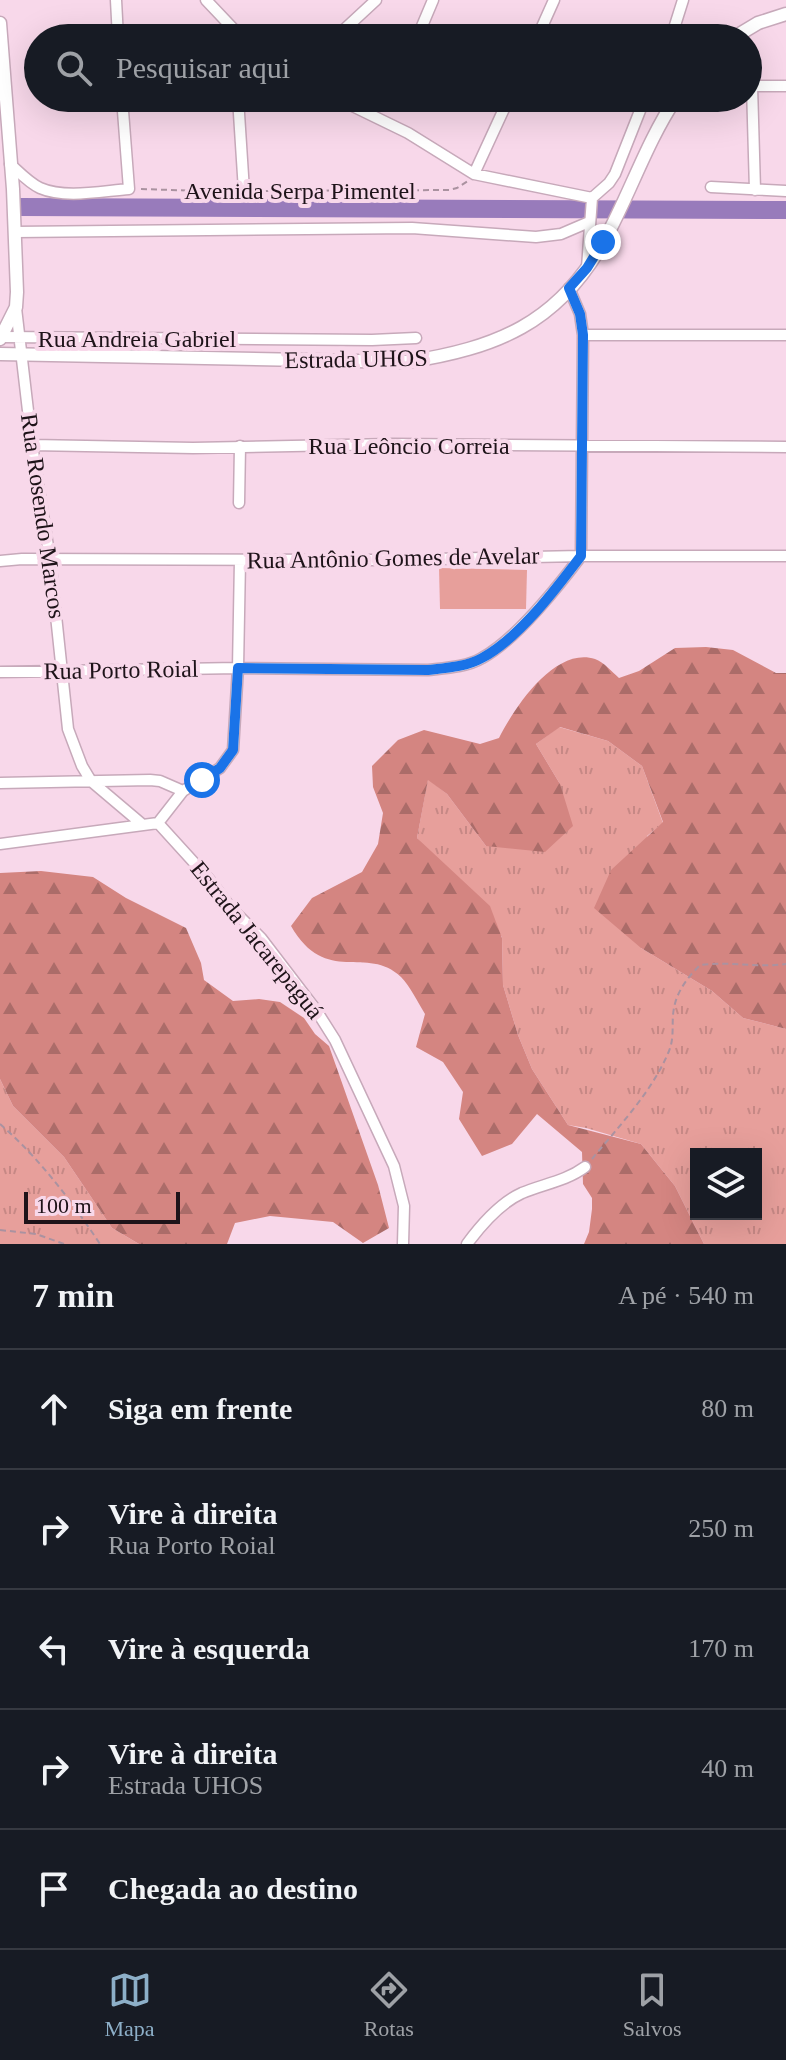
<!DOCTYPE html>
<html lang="pt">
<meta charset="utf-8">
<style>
body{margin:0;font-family:"Times New Roman",serif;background:#20242c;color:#f1f3f6}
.controls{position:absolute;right:24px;bottom:24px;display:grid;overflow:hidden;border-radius:0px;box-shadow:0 8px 32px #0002}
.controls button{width:72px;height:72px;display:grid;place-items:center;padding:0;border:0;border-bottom:2px solid #363941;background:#171b24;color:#f1f3f6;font:40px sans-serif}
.scale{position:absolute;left:24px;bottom:20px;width:156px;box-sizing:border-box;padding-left:8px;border:4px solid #1e1319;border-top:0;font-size:22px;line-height:28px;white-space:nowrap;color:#1e1319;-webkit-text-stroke:6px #f8d8ea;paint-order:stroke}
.stop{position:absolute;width:24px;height:24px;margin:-18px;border:6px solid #1a73e8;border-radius:50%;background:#fff}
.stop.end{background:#1a73e8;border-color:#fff;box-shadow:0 2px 8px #0008}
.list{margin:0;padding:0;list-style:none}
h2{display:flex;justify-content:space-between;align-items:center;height:104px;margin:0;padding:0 32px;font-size:34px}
h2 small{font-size:26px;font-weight:400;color:#9ea1a6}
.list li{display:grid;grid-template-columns:52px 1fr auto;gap:24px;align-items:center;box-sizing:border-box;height:120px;padding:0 32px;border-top:2px solid #363941}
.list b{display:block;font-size:30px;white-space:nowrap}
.list p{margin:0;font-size:26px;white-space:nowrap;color:#9ea1a6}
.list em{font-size:26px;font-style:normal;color:#9ea1a6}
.icon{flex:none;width:44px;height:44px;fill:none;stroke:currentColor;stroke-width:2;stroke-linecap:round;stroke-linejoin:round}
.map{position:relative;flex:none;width:786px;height:1244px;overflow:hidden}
.search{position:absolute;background:#171b24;box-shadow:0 8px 32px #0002;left:24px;right:24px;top:24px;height:88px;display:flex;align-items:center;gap:20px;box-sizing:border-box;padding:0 28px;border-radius:44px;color:#9ea1a6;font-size:30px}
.sheet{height:704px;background:#171b24}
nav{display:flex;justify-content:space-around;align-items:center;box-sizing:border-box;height:112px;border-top:2px solid #363941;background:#171b24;font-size:22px;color:#9ea1a6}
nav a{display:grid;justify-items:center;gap:4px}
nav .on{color:#8dafc8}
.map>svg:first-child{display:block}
.grass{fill:url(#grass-tufts);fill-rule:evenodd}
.forest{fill:url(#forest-firs)}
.green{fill:#e79f9b}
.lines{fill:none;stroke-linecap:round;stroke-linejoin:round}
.river{stroke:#987bbb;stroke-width:18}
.minor-casing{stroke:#c7a9ba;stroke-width:13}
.tertiary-casing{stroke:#c7a9ba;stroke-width:15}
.path{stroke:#aa92a0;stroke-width:2;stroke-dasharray:6 4;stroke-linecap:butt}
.minor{stroke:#fff;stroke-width:10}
.tertiary{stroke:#fff;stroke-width:12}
.route{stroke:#1a73e8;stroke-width:10}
.labels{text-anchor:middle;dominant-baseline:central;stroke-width:8;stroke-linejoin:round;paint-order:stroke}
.street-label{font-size:24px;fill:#1e1319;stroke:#f8d8ea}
</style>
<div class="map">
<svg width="786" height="1244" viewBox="0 0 786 1244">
<defs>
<pattern id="grass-tufts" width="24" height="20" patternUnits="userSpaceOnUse" patternTransform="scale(2)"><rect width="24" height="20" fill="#e79f9b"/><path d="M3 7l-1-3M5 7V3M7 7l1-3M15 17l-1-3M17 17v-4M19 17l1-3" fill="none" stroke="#c68885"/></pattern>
<pattern id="forest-firs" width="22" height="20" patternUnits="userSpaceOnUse" patternTransform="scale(2)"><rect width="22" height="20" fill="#d48581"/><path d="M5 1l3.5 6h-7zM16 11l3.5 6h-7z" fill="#ab6c69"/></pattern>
</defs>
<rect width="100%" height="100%" fill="#f8d8ea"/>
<!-- grass -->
<path class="grass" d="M559 727 608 741 642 766 663 823 647 836 641 948 712 991 743 1018 786 1029V1244H704L675 1186 641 1144 586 1128 568 1125 532 1069 518 1035 503 985 502 937 417 838 428 779 447 794 486 846 560 784 536 744ZM696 1154H756V1214H696Z
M0 1079 13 1106 64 1157 112 1228 139 1244H0Z"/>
<!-- forest -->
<path class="forest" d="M706 647 733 650 776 673H786V1029L743 1018 712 991 641 948 594 908 611 870 663 822 642 766 608 741 560 727 536 744 560 784 573 826 545 852 486 846 447 794 428 780 417 838 490 906 502 938 503 985 518 1035 532 1069 568 1125 641 1144 675 1186 704 1244H584L589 1232 592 1209V1198L583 1184 582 1152 537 1114 512 1144 482 1156 459 1119 463 1092 443 1062 416 1047 425 1014C418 1003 410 986 401 977 367 944 326 987 291 926L312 898 362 872 378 844 383 813 373 787 372 766 398 740 424 730 480 744 499 738C514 708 555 646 595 659 604 662 612 672 619 678L639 671 675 648Z
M41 871 93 877 126 898 186 928 201 963 204 980 233 1001 259 999 280 1002 304 1018 315 1034 329 1046 378 1185 389 1228 363 1243 333 1222 270 1216 235 1223 227 1244H139L112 1228 64 1157 13 1106 0 1079V873Z"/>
<!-- green -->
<path class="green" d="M439 568 527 570 526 609H440Z"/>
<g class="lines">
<!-- river -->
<path class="river" d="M20 207 786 210"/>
<defs>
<path id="minor" d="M116 0 118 38
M206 0 242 38
M335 38 376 0
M417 38 433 0
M537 38 554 0
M671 38 683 0
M748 86H786
M752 86 755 190
M238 98 244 191
M336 98 408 133 474 174 592 198
M10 164C19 172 29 183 40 188 65 199 102 191 129 189L122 98
M474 174 509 98
M711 187 786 191
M15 232 412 228 536 237 561 234 589 222
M587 268 592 198 609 183 615 174 645 98
M16 308 32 445 50 559 68 729 82 766 91 781 143 825 158 823
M583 335H786
M2 337 372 340 416 338
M32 445 193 448 393 444 786 447
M239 503 240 446
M0 561 22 559 382 560 581 556H786
M0 672 238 668 428 670C446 668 467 667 482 658 517 639 557 588 581 556L583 335 580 314 569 288
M0 783 150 780 160 781 183 791
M158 823 208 878 230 907 261 938 316 1010 335 1040 394 1166 404 1206 403 1244
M158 823 183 791 220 768 233 750 238 668 240 560
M0 844 143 825
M467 1244C481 1225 500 1203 522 1193 544 1184 566 1181 585 1167"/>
<path id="tertiary" d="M0 23 13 189 17 292 16 307 0 339
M733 38 758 23 786 14
M0 354 407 362C496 348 558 324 604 241 630 194 646 143 676 98"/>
</defs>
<!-- minor casing -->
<use href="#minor" class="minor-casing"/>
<!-- tertiary casing -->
<use href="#tertiary" class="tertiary-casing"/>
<!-- path -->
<path class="path" d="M141 189 234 192
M253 191 449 190 457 188 468 181
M0 1124C40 1159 70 1199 100 1244
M592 1159C619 1126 652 1092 669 1051 675 1036 671 1023 674 1008 677 991 688 977 700 965 729 961 756 968 786 964
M0 1230 36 1234 64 1244"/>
<!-- minor -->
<use href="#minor" class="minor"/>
<!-- tertiary -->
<use href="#tertiary" class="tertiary"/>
</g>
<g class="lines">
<!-- route -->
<path class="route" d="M202 780 220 768 233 750 238 668 428 670C446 668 466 667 482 658 519 638 556 589 581 556L583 335 580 314 569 288 587 268 603 242"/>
</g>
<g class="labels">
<!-- street labels -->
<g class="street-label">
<text x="300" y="191">Avenida Serpa Pimentel</text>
<text x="137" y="339">Rua Andreia Gabriel</text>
<text transform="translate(356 359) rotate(-1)">Estrada UHOS</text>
<text x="409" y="446">Rua Leôncio Correia</text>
<text transform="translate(43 516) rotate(82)">Rua Rosendo Marcos</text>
<text transform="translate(393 558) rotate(-1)">Rua Antônio Gomes de Avelar</text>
<text transform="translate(121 670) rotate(-1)">Rua Porto Roial</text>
<text transform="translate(257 940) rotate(51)">Estrada Jacarepaguá</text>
</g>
</g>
</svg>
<div class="controls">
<button><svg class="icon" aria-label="layers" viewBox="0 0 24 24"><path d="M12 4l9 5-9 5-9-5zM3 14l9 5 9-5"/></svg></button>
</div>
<div class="scale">100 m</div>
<div class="stop" style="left:202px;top:780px"></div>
<div class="stop end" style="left:603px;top:242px"></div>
<div class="search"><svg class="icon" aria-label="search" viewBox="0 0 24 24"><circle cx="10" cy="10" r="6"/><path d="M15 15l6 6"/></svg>Pesquisar aqui</div>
</div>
<section class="sheet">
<h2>7 min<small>A pé · 540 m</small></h2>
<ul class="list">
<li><svg class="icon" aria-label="ahead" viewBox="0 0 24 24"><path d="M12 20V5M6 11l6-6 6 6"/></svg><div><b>Siga em frente</b></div><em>80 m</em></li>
<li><svg class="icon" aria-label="right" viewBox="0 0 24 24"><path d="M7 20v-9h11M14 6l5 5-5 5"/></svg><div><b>Vire à direita</b><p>Rua Porto Roial</p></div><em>250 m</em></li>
<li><svg class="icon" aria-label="left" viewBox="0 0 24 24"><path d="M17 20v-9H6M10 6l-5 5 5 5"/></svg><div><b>Vire à esquerda</b></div><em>170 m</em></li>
<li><svg class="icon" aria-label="right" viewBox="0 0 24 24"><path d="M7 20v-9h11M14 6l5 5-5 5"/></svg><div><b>Vire à direita</b><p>Estrada UHOS</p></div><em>40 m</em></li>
<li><svg class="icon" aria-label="arrive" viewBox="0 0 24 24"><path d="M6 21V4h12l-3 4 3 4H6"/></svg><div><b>Chegada ao destino</b></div></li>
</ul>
</section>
<nav>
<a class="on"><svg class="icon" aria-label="map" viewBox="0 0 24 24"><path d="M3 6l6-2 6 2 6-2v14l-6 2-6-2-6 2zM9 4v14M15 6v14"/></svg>Mapa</a>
<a><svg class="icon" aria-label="directions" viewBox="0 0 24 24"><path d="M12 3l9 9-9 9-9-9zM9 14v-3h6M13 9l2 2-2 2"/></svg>Rotas</a>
<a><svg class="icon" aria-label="saved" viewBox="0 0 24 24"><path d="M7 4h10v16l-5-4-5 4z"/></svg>Salvos</a>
</nav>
